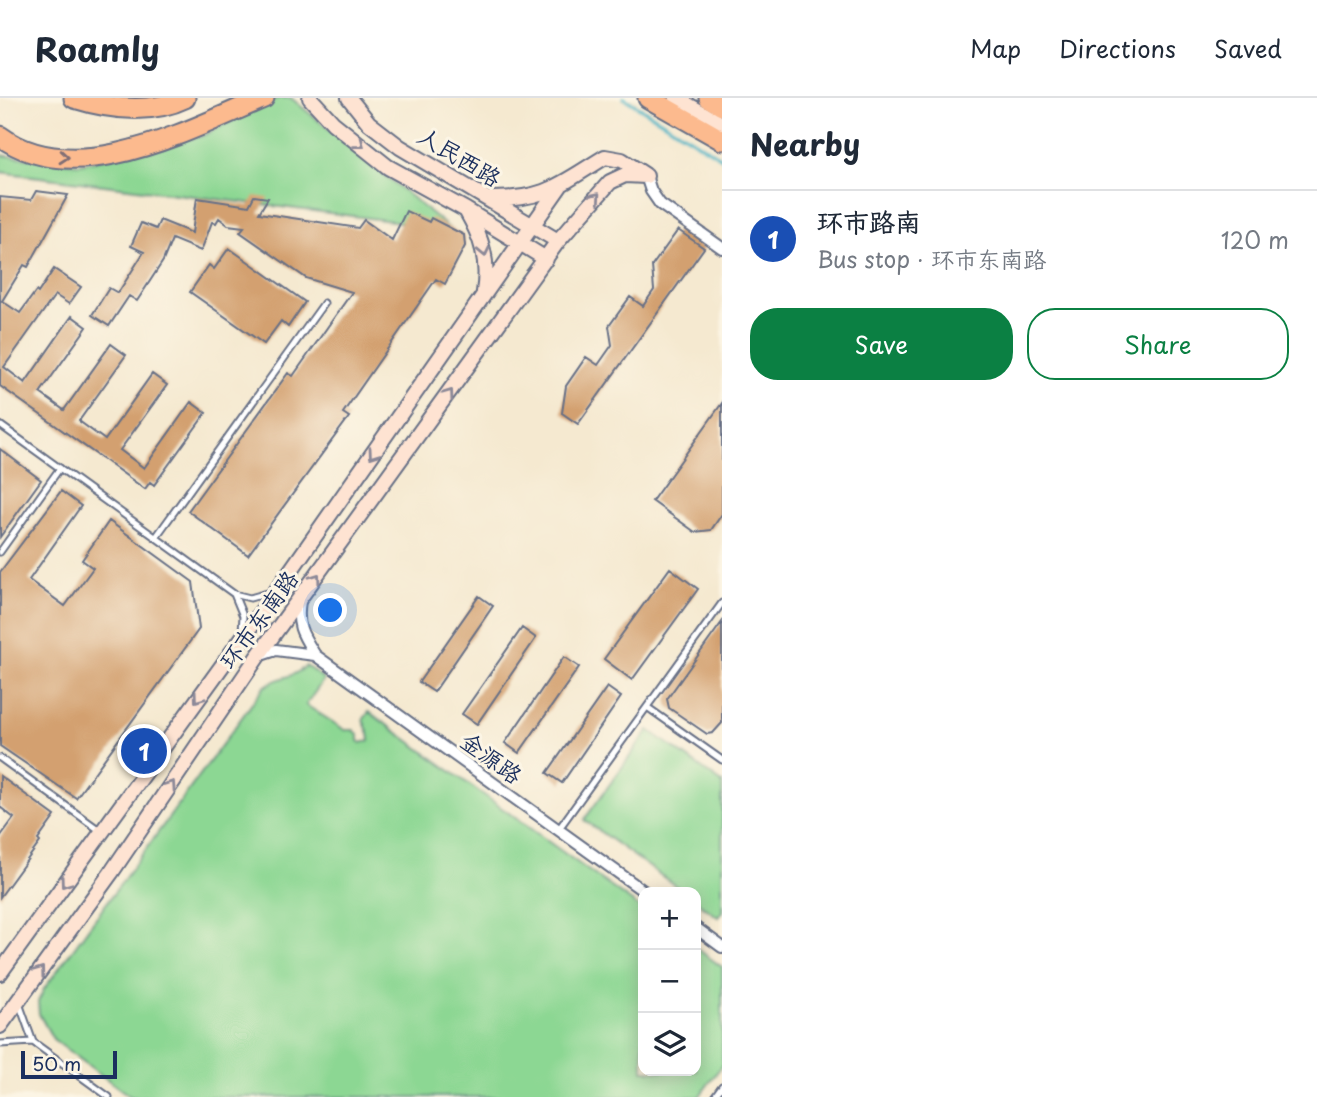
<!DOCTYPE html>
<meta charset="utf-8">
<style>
body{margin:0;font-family:"Playpen Sans","LXGW WenKai TC",sans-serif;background:#f2f2f3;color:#1f2937}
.controls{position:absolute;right:21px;bottom:21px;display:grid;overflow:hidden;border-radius:14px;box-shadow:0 4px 18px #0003}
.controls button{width:63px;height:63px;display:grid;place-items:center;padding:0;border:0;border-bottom:2px solid #e0e1e3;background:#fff;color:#1f2937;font:35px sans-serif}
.scale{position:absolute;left:21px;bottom:18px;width:96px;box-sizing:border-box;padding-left:7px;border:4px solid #1b2f5e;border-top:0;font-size:19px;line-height:24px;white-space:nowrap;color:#1b2f5e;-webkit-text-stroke:5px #fcf5e5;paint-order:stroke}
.you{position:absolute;left:331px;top:513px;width:24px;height:24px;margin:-18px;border:5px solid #fff;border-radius:50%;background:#1a73e8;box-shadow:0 0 0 10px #1a73e833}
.badge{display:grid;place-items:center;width:46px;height:46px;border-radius:50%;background:#0b8043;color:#fff;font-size:23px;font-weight:700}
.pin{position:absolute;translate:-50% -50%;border:4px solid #fff;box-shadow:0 2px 7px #0006}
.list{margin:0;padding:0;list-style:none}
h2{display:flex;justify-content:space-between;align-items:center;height:91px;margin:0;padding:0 28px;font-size:30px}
h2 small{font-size:23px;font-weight:400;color:#747a83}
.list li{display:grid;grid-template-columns:46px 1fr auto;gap:21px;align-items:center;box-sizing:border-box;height:98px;padding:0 28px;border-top:2px solid #e0e1e3}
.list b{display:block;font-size:26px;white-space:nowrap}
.list p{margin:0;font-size:23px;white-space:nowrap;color:#747a83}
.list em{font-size:23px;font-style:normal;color:#747a83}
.actions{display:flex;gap:14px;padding:21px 28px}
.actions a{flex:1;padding:16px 0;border:2px solid #0b8043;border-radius:28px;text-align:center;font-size:24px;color:#0b8043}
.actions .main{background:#0b8043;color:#fff}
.icon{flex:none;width:38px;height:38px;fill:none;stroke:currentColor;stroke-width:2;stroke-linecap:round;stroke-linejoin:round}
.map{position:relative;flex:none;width:722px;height:999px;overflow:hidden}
header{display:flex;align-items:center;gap:42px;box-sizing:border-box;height:98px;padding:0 35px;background:#fff;border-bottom:2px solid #e0e1e3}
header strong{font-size:33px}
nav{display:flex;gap:38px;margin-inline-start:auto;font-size:24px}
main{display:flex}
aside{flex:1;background:#fff}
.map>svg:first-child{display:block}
.green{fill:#8cd793;stroke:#548378;stroke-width:2}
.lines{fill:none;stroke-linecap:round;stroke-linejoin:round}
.stream{stroke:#48b3c5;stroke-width:3.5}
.building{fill:#d3a070}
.lane-casing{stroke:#677086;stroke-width:9}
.street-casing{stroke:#677086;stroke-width:14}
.secondary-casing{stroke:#677086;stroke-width:18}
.highway-casing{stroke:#677086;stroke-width:23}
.lane{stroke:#fff;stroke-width:5}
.street{stroke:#fff;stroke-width:10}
.secondary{stroke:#fee3d2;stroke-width:14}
.highway{stroke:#fcba8e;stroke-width:19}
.oneway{stroke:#8c8998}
.oneway2{stroke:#806e74}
.labels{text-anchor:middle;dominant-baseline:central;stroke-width:6;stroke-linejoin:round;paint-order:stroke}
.street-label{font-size:23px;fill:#1b2f5e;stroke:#fcf5e5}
</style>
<header>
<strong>Roamly</strong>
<nav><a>Map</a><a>Directions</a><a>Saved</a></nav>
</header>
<main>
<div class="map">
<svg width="722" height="999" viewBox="0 0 722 999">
<rect width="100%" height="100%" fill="#fcf5e5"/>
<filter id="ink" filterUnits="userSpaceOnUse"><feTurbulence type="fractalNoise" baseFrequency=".0143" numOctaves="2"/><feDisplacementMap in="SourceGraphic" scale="14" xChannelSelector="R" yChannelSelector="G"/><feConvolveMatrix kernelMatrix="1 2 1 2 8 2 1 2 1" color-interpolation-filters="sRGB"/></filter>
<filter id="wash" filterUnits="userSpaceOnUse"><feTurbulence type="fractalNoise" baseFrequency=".00686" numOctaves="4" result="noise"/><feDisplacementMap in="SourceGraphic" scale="28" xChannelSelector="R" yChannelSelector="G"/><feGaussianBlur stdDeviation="1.57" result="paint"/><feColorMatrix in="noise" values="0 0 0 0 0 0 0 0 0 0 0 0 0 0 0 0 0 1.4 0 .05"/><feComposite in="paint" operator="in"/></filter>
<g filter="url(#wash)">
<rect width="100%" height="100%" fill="#f5e9d0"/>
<!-- green -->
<path class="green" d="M278 0H291L449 130 0 74V57L80 66 202 38Z
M306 568 324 581 306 607 345 632H354L359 638V643L362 645 370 642 369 635 363 622 369 614 643 812V973H696V850L722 869V967L699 999H131L53 941 39 916 38 904 44 891 264 589C280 577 290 582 306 568Z
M649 632 722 685V813L718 819 696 803V794H684L584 722Z"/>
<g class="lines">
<!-- stream -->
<path class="stream" d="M624 0 722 60"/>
</g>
<g id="blocks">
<!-- building -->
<path class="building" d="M36 93 68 97 28 169 24 167 2 203 20 215 36 193 38 195 54 171 81 189 69 206 55 197 4 269 25 285 72 218 87 229 40 295 64 312 111 246 126 257 79 323 105 342 152 276 167 287 120 352 144 370 191 304 206 315 154 387 150 384 145 391 0 288V99L31 102Z
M254 98 268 100 259 115 358 130 364 122 392 142 406 113 429 124 431 120 464 137 465 148 445 186 436 181 343 315 349 319 248 457 188 413 288 275 293 278 352 194 306 180 240 134 244 129 228 127 219 120 216 125 212 124 201 153 172 141 163 163 137 203 129 198 109 228 92 217 109 190 118 195 144 154 131 148 141 125 156 131 160 122 192 135 197 100 249 108Z
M678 132 704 150 578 326 562 315 566 288 586 259 598 267 612 247 609 228 630 199 643 208 654 192 652 168Z
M229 150 305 204 288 229 281 223 264 246 190 194 209 167 214 171Z
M722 305V416L711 432 695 434 652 403Z
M0 351 41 382 0 439Z
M61 393 81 408 29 482 65 508 93 470 82 462 109 423 193 484 199 531 76 700 0 648V474Z
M670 470 698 491 632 582 604 561Z
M479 498 493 508 434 594 419 584Z
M722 524V625L713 635 707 636 669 610 667 601Z
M522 530 536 540 477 626 462 616Z
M564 559 579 569 519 655 505 645Z
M607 589 621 599 562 685 547 675Z
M0 678 55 718 38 742 40 744 0 799V739L14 720 0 709Z"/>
</g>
</g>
<g filter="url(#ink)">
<use href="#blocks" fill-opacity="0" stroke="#677086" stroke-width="2"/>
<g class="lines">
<defs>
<path id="lane" d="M0 327 234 496
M156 439 324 205
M0 454 60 370
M242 533 243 518 234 496 250 500 271 494
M647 609 722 662
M0 660 102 734
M558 732 722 505
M33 944 109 999
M0 946 33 944 19 905
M714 999 722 988"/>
<path id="street" d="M646 78 651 93 660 106 722 150
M300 503C296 528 302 536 315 557L645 794
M258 558 276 552 315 557
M696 830 722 849"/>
<path id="secondary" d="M310 0 333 25 388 69 466 112 546 161
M349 0 369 25 400 49 558 143
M676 0 722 26
M489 101C546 102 559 87 605 59L622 62 645 77
M467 114C482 140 489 163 484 194
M0 875 282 485 560 88
M0 928 111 775 258 558 558 143 610 84 625 77 646 78"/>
<path id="highway" d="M74 0C109 11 150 17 185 0
M648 0 722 42
M709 0 722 8
M0 38C76 94 190 31 264 0"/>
</defs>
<!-- lane casing -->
<use href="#lane" class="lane-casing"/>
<!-- street casing -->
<use href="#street" class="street-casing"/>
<!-- secondary casing -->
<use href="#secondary" class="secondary-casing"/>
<!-- highway casing -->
<use href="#highway" class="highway-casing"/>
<!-- lane -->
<use href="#lane" class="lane"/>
<!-- street -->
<use href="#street" class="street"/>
<!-- secondary -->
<use href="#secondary" class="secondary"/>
<!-- highway -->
<use href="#highway" class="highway"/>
</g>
<!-- one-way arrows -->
<defs><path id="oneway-chevron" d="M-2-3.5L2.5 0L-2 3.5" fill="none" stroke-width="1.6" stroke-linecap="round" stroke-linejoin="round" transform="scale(1.75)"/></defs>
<g class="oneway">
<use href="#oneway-chevron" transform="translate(360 46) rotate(38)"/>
<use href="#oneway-chevron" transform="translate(596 99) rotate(-49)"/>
<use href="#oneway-chevron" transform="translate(484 154) rotate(78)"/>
<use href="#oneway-chevron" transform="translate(449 296) rotate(-54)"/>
<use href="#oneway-chevron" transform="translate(373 356) rotate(125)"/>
<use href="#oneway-chevron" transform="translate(316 480) rotate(-54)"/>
<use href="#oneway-chevron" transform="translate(198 600) rotate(126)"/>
<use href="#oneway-chevron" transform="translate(171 687) rotate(-56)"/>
<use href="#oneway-chevron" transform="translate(65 785) rotate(126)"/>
<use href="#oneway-chevron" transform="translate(40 873) rotate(-54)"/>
</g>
<use class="oneway2" href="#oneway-chevron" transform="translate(64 59) rotate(5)"/>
</g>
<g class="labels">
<!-- street labels -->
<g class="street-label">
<text transform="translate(460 58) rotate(31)">人民西路</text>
<text transform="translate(258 521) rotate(-54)">环市东南路</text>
<text transform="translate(492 659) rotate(36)">金源路</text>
</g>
</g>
</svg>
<div class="controls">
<button>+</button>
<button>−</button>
<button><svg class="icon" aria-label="layers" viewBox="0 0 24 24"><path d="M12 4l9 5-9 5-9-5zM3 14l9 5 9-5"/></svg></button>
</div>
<div class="scale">50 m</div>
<div class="you"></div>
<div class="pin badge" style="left:144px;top:653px;background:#1a4fb4">1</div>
</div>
<aside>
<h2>Nearby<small></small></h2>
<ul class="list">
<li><span class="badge" style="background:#1a4fb4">1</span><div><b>环市路南</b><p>Bus stop · 环市东南路</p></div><em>120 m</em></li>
</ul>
<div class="actions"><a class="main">Save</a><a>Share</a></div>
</aside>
</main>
